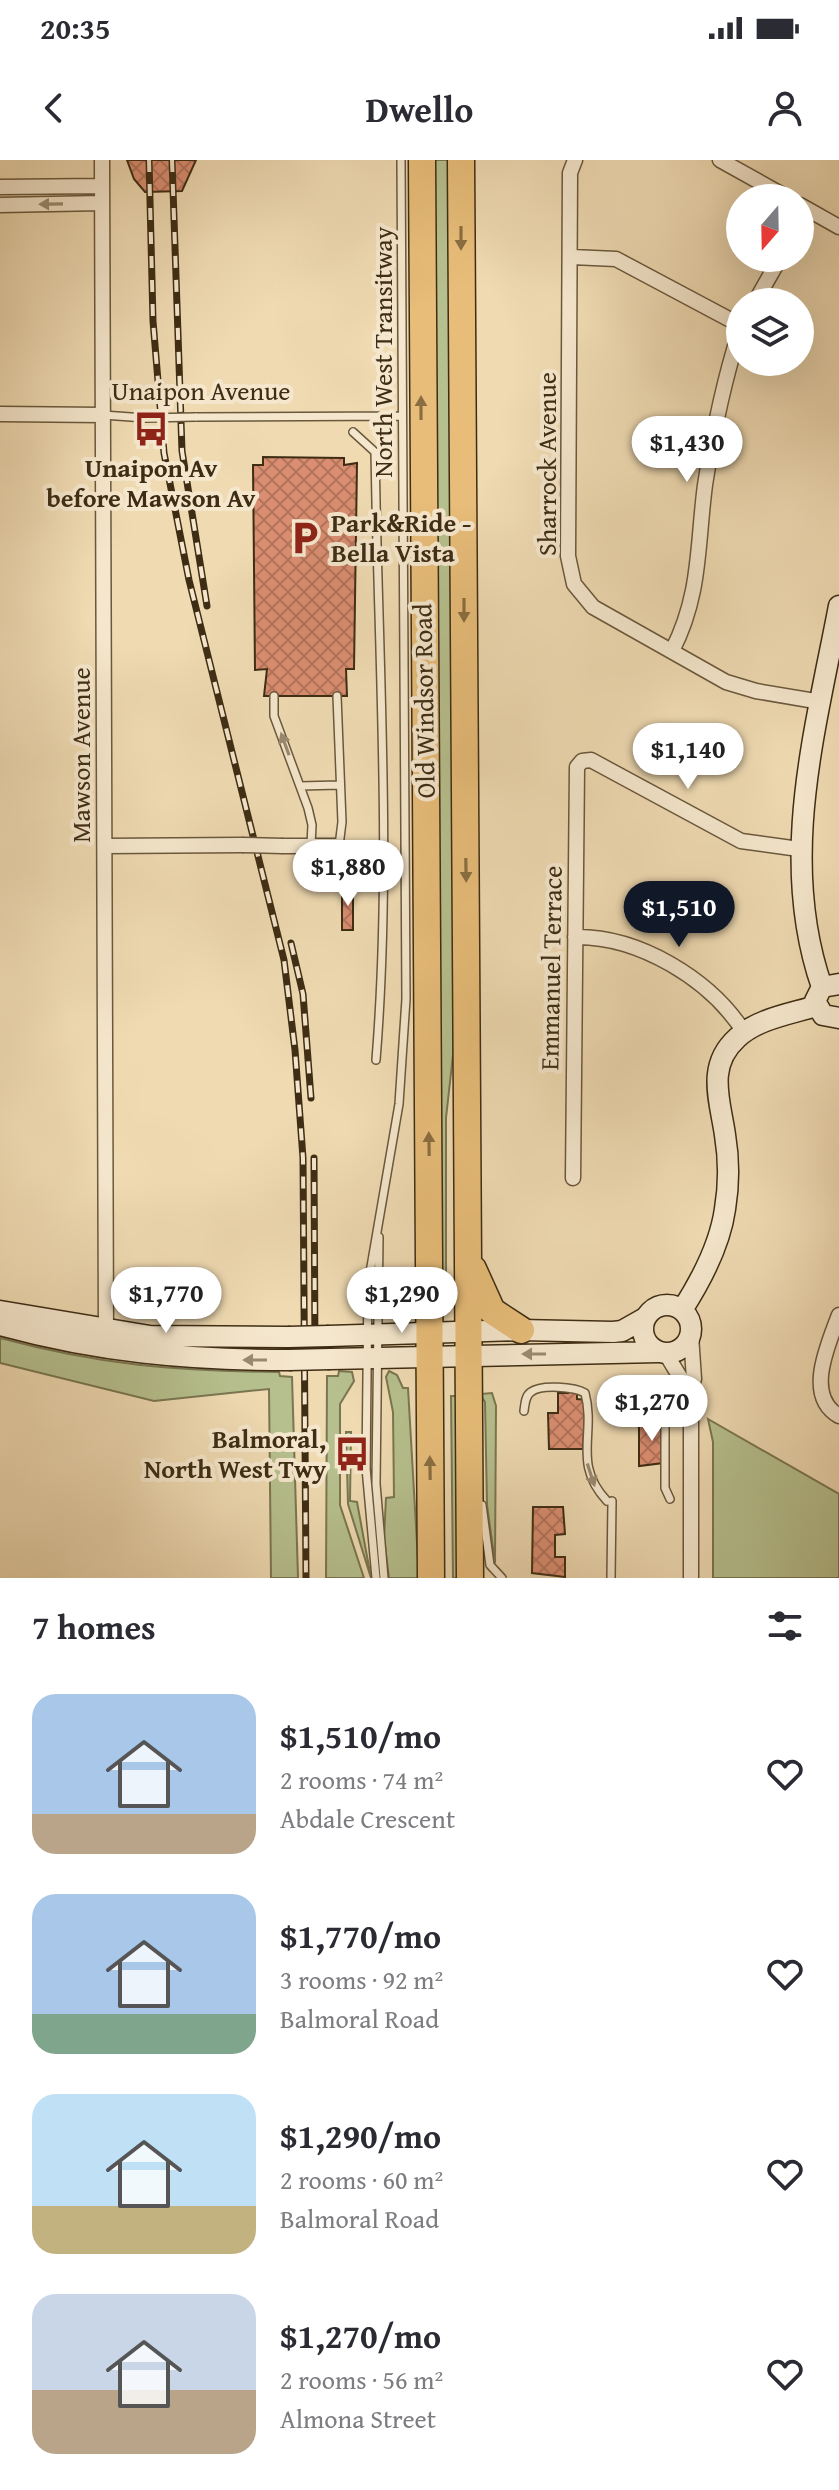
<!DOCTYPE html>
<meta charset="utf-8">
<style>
body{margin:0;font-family:"Gentium Book Plus",serif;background:#f7f7f7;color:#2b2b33;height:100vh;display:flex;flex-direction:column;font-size:30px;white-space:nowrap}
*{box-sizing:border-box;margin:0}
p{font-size:26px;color:#7c7c81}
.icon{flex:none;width:44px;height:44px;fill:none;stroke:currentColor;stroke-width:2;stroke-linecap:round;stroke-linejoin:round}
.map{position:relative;height:1418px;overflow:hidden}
.side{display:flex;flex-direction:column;background:#fff;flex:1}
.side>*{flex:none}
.needle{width:52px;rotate:200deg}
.buttons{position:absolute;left:726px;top:24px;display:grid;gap:16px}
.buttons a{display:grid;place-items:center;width:88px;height:88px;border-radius:50%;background:#fff;box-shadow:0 8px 32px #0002;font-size:40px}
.price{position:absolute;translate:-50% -68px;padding:0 18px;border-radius:28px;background:#fff;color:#222;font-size:26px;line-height:52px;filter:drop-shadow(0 2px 4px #0008)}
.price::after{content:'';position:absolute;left:50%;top:48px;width:24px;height:18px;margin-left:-12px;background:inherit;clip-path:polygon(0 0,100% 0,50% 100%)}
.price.on{background:#111827;color:#fff}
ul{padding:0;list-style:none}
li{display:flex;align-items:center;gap:24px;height:200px;padding:0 32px}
li span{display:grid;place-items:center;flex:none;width:224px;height:160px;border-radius:24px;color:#555}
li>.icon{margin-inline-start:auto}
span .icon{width:96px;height:96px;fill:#fffc;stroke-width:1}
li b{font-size:34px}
h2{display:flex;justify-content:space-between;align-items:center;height:96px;padding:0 32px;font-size:34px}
.status{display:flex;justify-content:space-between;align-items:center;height:56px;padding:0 40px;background:#fff;direction:ltr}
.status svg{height:22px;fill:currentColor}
header{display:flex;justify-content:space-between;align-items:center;height:104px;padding:0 32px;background:#fff;font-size:36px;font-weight:800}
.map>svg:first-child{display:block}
</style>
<div class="status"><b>20:35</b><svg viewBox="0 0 49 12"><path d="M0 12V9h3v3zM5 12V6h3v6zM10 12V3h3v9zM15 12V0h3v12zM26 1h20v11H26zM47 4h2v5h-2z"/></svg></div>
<header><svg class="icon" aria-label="back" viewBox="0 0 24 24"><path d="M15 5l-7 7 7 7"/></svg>Dwello<svg class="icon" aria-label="person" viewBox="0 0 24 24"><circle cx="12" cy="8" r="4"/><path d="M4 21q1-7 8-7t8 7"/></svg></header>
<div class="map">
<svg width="839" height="1418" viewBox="0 0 839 1418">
<defs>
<pattern id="building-cross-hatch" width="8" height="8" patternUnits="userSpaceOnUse" patternTransform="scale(2)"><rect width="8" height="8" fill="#db8e71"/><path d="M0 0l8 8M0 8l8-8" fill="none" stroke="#b3745c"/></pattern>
</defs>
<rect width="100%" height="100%" fill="#efdab2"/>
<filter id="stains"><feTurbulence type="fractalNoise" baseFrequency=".0025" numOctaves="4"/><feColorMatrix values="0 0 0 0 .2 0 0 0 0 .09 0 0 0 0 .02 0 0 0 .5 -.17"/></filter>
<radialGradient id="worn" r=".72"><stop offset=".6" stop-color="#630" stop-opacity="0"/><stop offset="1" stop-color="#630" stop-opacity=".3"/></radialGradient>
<!-- green -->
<path fill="#b6c08e" stroke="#7a7651" stroke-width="2" d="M432 0H453V895L446 958V1140L440 1132Z
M0 1178C100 1205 176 1211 279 1212L280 1216 292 1217 298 1418H271L269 1229 154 1241 0 1203Z
M339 1211 352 1212 354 1221 340 1244V1345L364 1418H326L327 1216H338Z
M389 1211 397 1215 403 1228H408L419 1418H389L384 1378 386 1338 394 1337 393 1252 386 1217Z
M492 1233 496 1246 495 1403 487 1345 485 1242 480 1234Z
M451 1236H460V1418H453Z
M708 1259 839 1334V1418H713V1282Z
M346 1272H351L350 1341 357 1342 371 1418 348 1344Z"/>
<!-- building -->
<path fill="url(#building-cross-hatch)" stroke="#3e2d14" stroke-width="2" d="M127 0H196L182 31 145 32 134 19Z
M263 297 344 298V305L357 303 354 509H346L347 536H264L267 509 255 510 253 305H263Z
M342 726H353V770H342Z
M568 1230 577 1233V1239L586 1240 583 1289H549L548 1253H558V1233H568Z
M666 1262 663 1303 639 1306V1263Z
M533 1347H563L565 1374 555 1375V1397H565V1417L532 1413Z"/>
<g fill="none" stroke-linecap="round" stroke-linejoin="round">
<!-- lane casing -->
<g stroke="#6a583c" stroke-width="10">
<path id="lane" d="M103 255 145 258
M195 257 402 256
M353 272 375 292 376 342C380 527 391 715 376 900
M274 536V556L308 648 312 665 311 685
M337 536 342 662 339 686
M300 626 339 625
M379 1077 376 1324 384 1418
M621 1249 629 1238H649L665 1252V1328L670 1339
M621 1249 631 1246 663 1248
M524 1251C525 1244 525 1236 531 1232 541 1224 575 1227 585 1233 596 1274 572 1304 607 1341
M482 1345 490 1405 502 1418
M376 1418 366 1308 368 1124 399 944 406 839 401 0
M611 1418 612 1341"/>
</g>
<!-- street casing -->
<g stroke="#6a583c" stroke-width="17">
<path id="street" d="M102 0 106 1177
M575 0 570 13 568 396 574 424 593 447 726 522 756 531 821 542
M720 0 788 38
M0 27 102 26
M0 45 102 43
M800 45 839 67
M572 97 616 99 740 165
M755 142 780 98
M0 254 103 255
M672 491C701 435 697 386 705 325 713 273 724 220 740 170
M105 686 242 685
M283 686H339
M575 777C639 776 710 819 744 872
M573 1018 577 607 582 601 591 600 741 681 799 689
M839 1155C828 1185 804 1236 839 1256
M691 1175 694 1219 691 1226V1418
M666 1194 683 1222 691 1226"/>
</g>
<!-- secondary casing -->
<g stroke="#3e2d14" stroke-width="23">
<path id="secondary" d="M839 824 822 827 815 841 823 855 839 858
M822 827C778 701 815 572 839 446
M643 1169a24 24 0 1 1 48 0a24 24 0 1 1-48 0Z
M682 1150C702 1119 720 1085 725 1049 729 1025 729 999 725 975 720 940 706 906 737 878 757 859 790 854 816 846
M0 1151 150 1176 288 1177
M0 1165C98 1192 187 1200 289 1200
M329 1176 521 1170 613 1172 622 1171 645 1158
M330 1199 658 1192"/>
</g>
<!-- highway casing -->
<g stroke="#3e2d14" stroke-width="29">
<path id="highway" d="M422 0 431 1418
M461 0 470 1418
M473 1109 492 1151 521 1170"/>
</g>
<!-- lane -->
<use href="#lane" stroke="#f5e7cd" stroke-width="7"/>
<!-- street -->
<use href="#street" stroke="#f5e7cd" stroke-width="14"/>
<!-- secondary -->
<use href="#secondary" stroke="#f5e7cd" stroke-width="20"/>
<!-- highway -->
<use href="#highway" stroke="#e8bd79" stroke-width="26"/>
<!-- rail casing -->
<g stroke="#3e2d14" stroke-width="7">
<path id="rail" d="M149 0 153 161 164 293 189 420 284 800 295 890 303 998 306 1418
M172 0 182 291 207 446
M291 783 303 834 311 938
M314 998 315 1194"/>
</g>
<!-- rail -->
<use href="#rail" stroke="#f5e7cd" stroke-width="4" stroke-dasharray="12" stroke-linecap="butt"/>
<!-- lane-bridge casing -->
<g stroke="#6a583c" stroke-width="10" stroke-linecap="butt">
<path id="lane-bridge" d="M145 258 195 257"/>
</g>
<!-- street-bridge casing -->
<g stroke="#6a583c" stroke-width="17" stroke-linecap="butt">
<path id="street-bridge" d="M242 685 283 686"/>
</g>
<!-- secondary-bridge casing -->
<g stroke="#3e2d14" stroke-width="23" stroke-linecap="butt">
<path id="secondary-bridge" d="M288 1177 329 1176
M289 1200 330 1199"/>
</g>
<!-- lane-bridge -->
<use href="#lane-bridge" stroke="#f5e7cd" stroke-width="7"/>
<!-- street-bridge -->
<use href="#street-bridge" stroke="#f5e7cd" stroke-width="14"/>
<!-- secondary-bridge -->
<use href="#secondary-bridge" stroke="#f5e7cd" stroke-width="20"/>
</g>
<!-- one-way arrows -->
<defs><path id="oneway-solid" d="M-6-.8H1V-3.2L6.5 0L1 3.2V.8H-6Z" transform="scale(2)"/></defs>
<g fill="#9a8a70">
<use href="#oneway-solid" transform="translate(51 44) rotate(179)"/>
<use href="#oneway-solid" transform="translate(285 584) rotate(-110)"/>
<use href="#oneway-solid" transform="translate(534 1194) rotate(180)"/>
<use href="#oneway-solid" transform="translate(255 1200) rotate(-180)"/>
<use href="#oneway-solid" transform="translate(591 1315) rotate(72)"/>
</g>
<g fill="#8a6e41">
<use href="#oneway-solid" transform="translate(461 78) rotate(90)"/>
<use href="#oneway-solid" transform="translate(421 248) rotate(-90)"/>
<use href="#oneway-solid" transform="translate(464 450) rotate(90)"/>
<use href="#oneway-solid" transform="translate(466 710) rotate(89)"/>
<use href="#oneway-solid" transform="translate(429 984) rotate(-91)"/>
<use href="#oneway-solid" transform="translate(430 1308) rotate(-91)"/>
</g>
<!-- icons -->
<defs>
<g id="bus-bare" transform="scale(2.76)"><path d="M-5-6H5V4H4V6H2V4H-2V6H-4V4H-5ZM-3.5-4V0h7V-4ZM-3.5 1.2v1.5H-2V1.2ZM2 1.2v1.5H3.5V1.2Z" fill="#8f2418" stroke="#f5e7cd" stroke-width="2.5" paint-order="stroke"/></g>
<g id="parking-bare" transform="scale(2.76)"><path d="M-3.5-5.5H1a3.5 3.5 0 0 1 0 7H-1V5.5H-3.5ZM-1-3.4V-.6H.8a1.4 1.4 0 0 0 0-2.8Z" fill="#8f2418" stroke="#f5e7cd" stroke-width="2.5" paint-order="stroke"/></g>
</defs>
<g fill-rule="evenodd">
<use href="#bus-bare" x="151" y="269"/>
<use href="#parking-bare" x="305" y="378"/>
<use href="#bus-bare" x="352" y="1294"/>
</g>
<g text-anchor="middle" stroke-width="8" stroke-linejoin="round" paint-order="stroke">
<!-- street labels -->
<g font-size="26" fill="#3e2d14" stroke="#f5e7cd">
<text transform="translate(383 192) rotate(-90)" y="9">North West Transitway</text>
<text x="201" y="240">Unaipon Avenue</text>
<text transform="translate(547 304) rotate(-90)" y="9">Sharrock Avenue</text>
<text transform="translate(424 541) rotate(-91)" y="9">Old Windsor Road</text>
<text transform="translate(81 595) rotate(-90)" y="9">Mawson Avenue</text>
<text transform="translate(551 808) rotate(-89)" y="9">Emmanuel Terrace</text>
</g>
<!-- poi labels -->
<g font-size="26" font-weight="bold" fill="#3e2d14" stroke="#f5e7cd">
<text x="151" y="317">Unaipon Av<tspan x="151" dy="30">before Mawson Av</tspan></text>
<text x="331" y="372" text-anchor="start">Park&amp;Ride -<tspan x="331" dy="30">Bella Vista</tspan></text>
<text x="326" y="1288" text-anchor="end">Balmoral,<tspan x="326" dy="30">North West Twy</tspan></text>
</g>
</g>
<rect width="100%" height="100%" filter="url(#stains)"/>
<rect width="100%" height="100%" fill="url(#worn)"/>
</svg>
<div class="buttons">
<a><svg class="needle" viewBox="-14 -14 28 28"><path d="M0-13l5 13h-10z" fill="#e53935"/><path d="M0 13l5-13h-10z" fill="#7c7c81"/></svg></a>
<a><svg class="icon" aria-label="layers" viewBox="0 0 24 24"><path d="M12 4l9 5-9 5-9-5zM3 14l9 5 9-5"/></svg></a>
</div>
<b class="price" style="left:687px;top:324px">$1,430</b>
<b class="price" style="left:688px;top:631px">$1,140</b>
<b class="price" style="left:348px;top:748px">$1,880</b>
<b class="price on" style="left:679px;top:789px">$1,510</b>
<b class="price" style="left:166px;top:1175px">$1,770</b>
<b class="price" style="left:402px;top:1175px">$1,290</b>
<b class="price" style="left:652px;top:1283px">$1,270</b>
</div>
<section class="side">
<h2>7 homes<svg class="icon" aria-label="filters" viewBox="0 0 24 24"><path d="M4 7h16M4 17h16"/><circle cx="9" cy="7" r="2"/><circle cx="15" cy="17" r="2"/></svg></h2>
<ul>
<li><span style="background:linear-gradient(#a9c7e8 75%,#b9a48a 0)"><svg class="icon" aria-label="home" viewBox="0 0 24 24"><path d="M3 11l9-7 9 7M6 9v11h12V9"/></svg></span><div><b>$1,510/mo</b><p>2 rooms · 74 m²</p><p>Abdale Crescent</p></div><svg class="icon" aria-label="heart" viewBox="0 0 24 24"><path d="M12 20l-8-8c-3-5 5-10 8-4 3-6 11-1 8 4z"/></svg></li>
<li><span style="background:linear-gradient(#a9c7e8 75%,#7fa58c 0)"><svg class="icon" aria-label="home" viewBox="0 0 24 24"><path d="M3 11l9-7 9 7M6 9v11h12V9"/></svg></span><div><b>$1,770/mo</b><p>3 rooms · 92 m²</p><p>Balmoral Road</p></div><svg class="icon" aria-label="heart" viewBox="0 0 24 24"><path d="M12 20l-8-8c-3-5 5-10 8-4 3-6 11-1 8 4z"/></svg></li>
<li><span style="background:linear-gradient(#bfe0f5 70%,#c2b280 0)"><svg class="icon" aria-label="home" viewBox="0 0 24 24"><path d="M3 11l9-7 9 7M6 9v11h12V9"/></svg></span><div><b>$1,290/mo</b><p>2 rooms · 60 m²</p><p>Balmoral Road</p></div><svg class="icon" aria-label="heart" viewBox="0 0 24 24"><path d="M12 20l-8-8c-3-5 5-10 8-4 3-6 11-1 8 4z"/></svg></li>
<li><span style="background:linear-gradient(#c9d6e8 60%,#b9a48a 0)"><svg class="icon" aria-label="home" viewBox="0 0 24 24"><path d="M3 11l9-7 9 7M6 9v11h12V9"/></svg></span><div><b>$1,270/mo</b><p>2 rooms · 56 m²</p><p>Almona Street</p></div><svg class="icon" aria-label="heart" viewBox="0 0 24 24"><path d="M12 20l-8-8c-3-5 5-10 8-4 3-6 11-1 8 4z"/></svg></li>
</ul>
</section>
